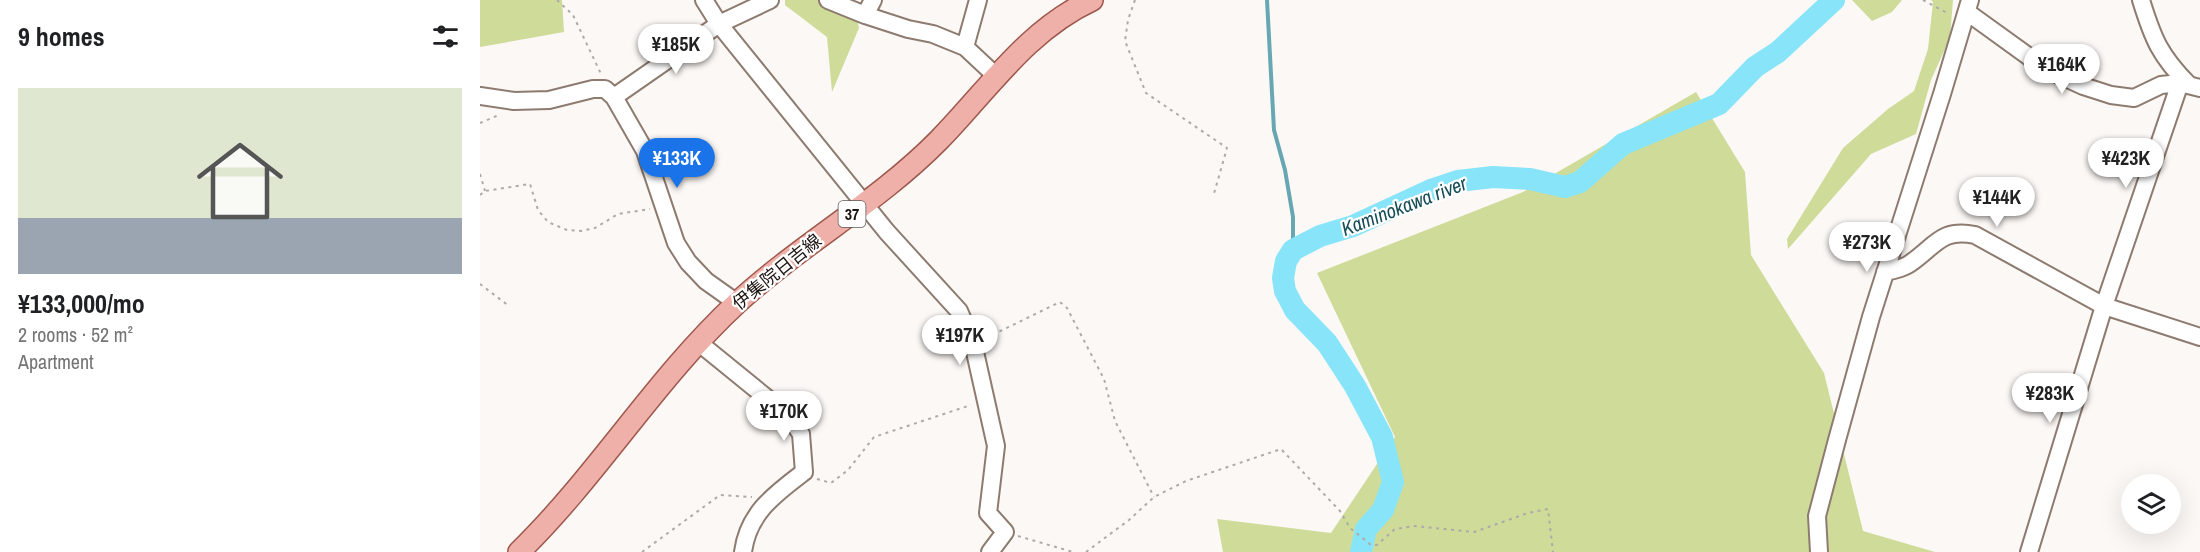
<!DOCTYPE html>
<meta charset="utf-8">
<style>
body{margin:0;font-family:"Archivo Narrow","Noto Sans JP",sans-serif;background:#f2f2f2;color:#202124;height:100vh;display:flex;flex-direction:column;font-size:22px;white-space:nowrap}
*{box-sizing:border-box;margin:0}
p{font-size:20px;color:#757577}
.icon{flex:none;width:33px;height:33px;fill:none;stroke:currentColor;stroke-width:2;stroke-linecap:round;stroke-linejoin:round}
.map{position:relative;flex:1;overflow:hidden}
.drawer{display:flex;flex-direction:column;background:#fff;width:480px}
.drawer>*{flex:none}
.tools{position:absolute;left:1641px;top:474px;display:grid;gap:12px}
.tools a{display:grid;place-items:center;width:60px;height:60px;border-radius:50%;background:#fff;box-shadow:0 6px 24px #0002;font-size:30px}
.price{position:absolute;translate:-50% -51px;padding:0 14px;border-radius:21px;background:#fff;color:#222;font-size:20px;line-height:39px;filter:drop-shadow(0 2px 3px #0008)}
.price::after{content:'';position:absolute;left:50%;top:36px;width:18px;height:14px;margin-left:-9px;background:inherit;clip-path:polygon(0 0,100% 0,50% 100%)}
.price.active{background:#1a73e8;color:#fff}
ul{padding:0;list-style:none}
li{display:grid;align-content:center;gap:12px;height:318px;padding:0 18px}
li+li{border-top:2px solid #e0e0e0}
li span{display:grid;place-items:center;height:186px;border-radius:0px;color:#555}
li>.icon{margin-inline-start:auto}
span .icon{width:108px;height:108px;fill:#fffc;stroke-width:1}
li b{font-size:26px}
h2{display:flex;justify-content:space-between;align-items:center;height:72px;padding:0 18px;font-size:26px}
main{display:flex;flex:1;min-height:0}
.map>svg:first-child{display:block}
</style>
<main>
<section class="drawer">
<h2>9 homes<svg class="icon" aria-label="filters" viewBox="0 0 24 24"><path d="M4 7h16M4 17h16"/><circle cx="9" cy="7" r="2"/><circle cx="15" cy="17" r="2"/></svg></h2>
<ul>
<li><span style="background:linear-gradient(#dfe7d0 70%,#9aa5b1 0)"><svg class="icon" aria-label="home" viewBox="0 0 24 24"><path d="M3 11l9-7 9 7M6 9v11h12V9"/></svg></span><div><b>¥133,000/mo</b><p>2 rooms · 52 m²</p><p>Apartment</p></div></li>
</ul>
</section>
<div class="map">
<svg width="1720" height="552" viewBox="0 0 1720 552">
<rect width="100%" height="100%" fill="#fcf8f5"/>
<!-- green -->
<path fill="#cfdb99" d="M0 0H82L84 32 0 47Z
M305 0H373L379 28 352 92 347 37 305 5Z
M1372 0H1422L1412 12 1392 21Z
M1451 0H1473L1470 38 1451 80 1436 134 1391 154 1308 249 1307 239 1363 148 1408 109 1434 91 1448 49 1453 2Z
M1216 92 1265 172 1271 255 1344 373 1383 531 1455 552H743L737 519 851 533 915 437 837 273 1043 192Z"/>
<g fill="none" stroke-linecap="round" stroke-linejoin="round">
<!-- stream -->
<path stroke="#67a6b3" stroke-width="4" d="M787 0 794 130 805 170 813 217V250"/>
<!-- river -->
<path stroke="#88e5f9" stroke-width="22" d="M881 552 886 529 903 510 913 482 902 437 875 386 847 343 815 310 805 291 803 278 806 261 813 250 840 236 873 226 951 190 978 181 1013 177 1050 179 1085 187 1100 182 1143 144 1239 104 1275 67 1298 52 1354 0"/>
<!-- minor casing -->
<g stroke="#8e7b70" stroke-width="20">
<path id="minor" d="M224 0 239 24 407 232 479 311 493 343 516 446 508 513 525 532 510 552
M348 0 385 15
M393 0 385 15 428 29 453 34 485 47 516 76
M1661 0C1673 39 1680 56 1709 85
M1487 12 1566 69 1603 86 1631 95 1654 98 1681 85 1700 83 1720 88
M485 47 498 0
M0 96 34 101 69 100 113 89H125L134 97 165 151 196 243 208 262 226 281 257 303
M134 97 239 24 290 0
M1405 272C1414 270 1425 268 1432 262 1456 245 1462 228 1495 235L1624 306 1720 337
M218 342 309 416 321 434 324 472C295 494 268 513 263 552
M1339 552 1337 516 1357 440 1391 317 1462 94 1490 0
M1549 552 1624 306 1700 83"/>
</g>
<!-- major casing -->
<g stroke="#9d584d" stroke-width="24">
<path id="major" d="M39 552C118 475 176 378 257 303 321 244 398 202 459 140 507 91 547 30 612 0"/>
</g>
<!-- path -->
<path stroke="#afaaa7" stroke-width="2" stroke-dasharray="3 4.5" stroke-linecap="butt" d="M77 0 93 15 121 74
M655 0 648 20 645 41 666 93 747 148 733 197
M1443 0 1469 14
M0 123 19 115
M0 174 5 191
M0 195 5 191 50 184 58 210 68 222 87 230 101 231 115 228 138 214 170 209
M0 284 29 306
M506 338 580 302 587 308 624 379 635 421 674 497
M337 479 351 483 368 470 394 437 491 405
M538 536 593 552
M162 552 240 495 272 497
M606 552 649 520 674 497 706 481 801 449 860 511 870 528 891 545H897L915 529 934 526 994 532 1048 513 1068 509 1073 552"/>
<!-- minor -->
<use href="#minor" stroke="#fff" stroke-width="16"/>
<!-- major -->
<use href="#major" stroke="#eeb0a8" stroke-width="21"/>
</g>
<g text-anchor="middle" stroke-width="4.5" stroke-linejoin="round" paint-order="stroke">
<!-- shield labels -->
<rect fill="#fff" stroke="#5f5a58" stroke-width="1.5" x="358.5" y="201" width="27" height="26" rx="4.5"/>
<g font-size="16" font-weight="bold" fill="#1b1410">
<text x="372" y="220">37</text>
</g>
<!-- street labels -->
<g font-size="18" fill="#1b1410" stroke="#fff">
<text transform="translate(297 272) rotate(-39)" y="6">伊集院日吉線</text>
</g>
<!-- water labels -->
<g font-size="20" font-style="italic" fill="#164d57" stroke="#fff">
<text transform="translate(924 206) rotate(-21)" y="7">Kaminokawa river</text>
</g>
</g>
</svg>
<div class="tools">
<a><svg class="icon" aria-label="layers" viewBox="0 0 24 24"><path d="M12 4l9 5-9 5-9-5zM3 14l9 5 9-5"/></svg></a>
</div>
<b class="price" style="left:196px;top:75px">¥185K</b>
<b class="price" style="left:1582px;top:95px">¥164K</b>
<b class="price active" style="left:197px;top:189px">¥133K</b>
<b class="price" style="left:1646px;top:189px">¥423K</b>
<b class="price" style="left:1517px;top:228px">¥144K</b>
<b class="price" style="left:1387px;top:273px">¥273K</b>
<b class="price" style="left:480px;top:366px">¥197K</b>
<b class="price" style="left:1570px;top:424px">¥283K</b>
<b class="price" style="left:304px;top:442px">¥170K</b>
</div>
</main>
